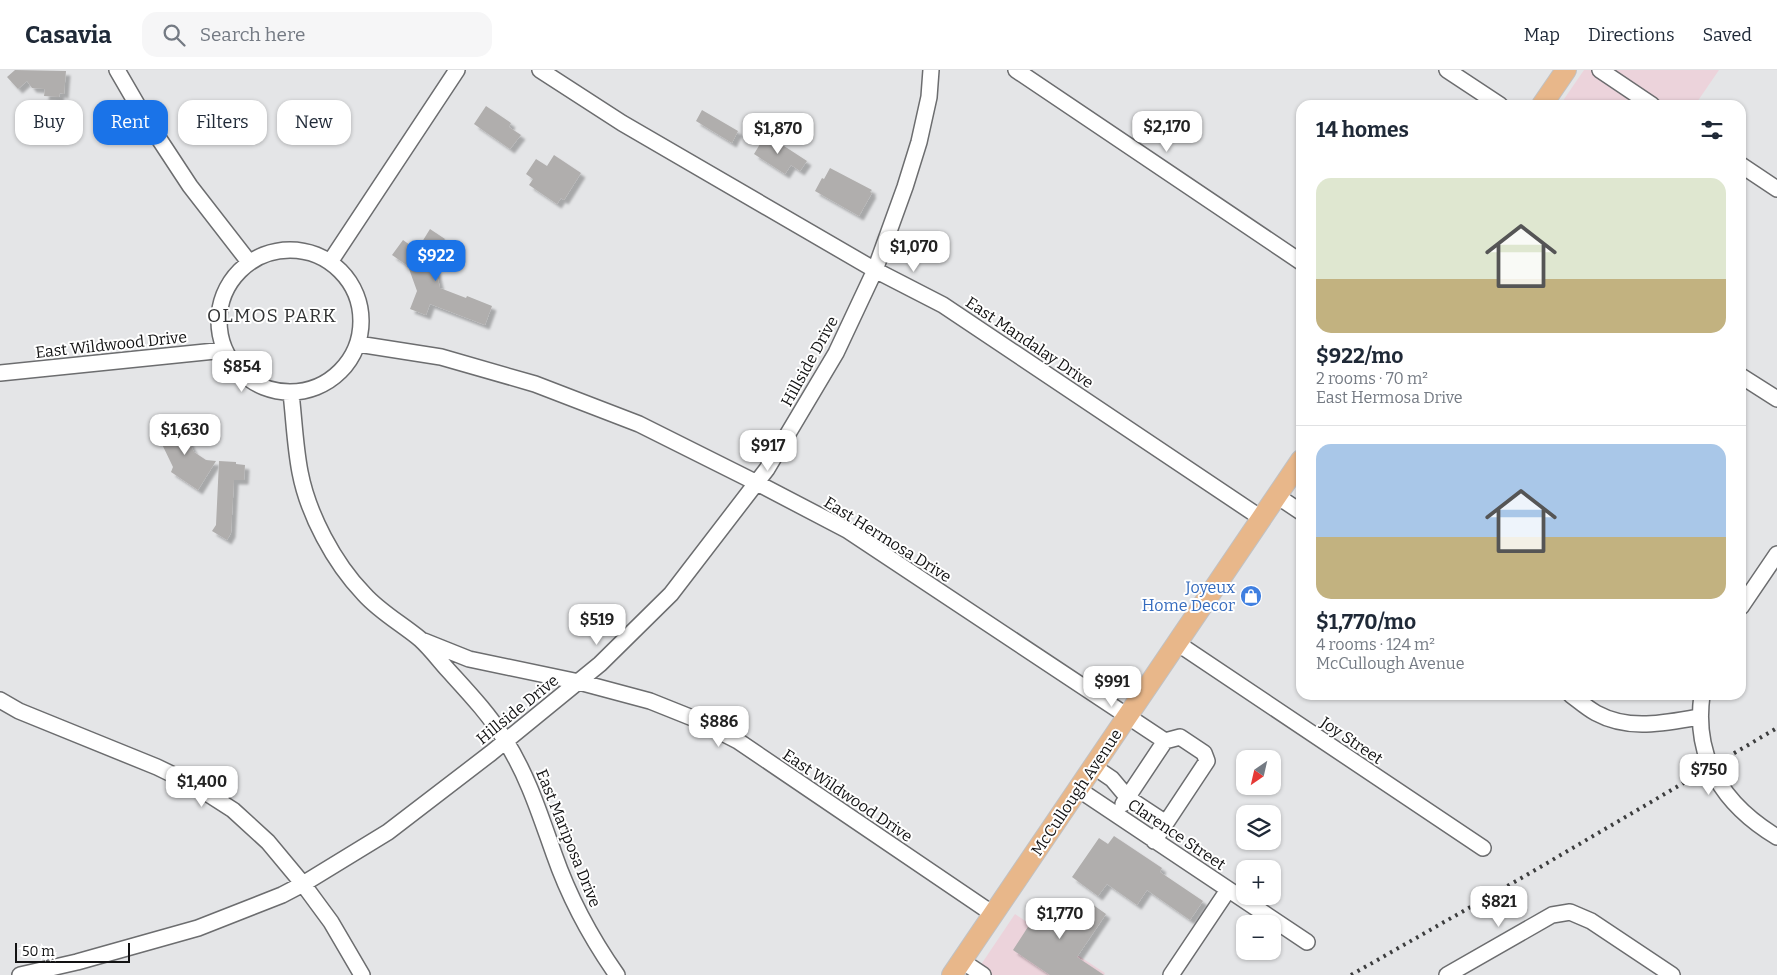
<!DOCTYPE html>
<meta charset="utf-8">
<style>
body{margin:0;font-family:Bitter,serif;background:#f6f6f7;color:#1f2937;height:100vh;display:flex;flex-direction:column;font-size:19px;white-space:nowrap}
*{box-sizing:border-box;margin:0}
p{font-size:16px;color:#747a83}
.icon{flex:none;width:28px;height:28px;fill:none;stroke:currentColor;stroke-width:2;stroke-linecap:round;stroke-linejoin:round}
.map{position:relative;flex:1;overflow:hidden}
.panel{position:absolute;left:1296px;top:30px;width:450px;height:600px;display:flex;flex-direction:column;background:#fff;border-radius:15px;box-shadow:0 1px 4px #0004}
.panel>*{flex:none}
.banner{position:absolute;left:15px;top:30px;width:475px;height:45px;display:flex;gap:10px}
.needle{width:32px;rotate:214deg}
.buttons{position:absolute;left:1236px;top:680px;display:grid;gap:10px}
.buttons a{display:grid;place-items:center;width:45px;height:45px;border-radius:10px;background:#fff;box-shadow:0 1px 4px #0004;font-size:25px}
.scale{position:absolute;left:15px;bottom:12px;width:115px;box-sizing:border-box;padding-left:5px;border:2px solid #121213;border-top:0;font-size:14px;line-height:18px;white-space:nowrap;color:#121213;-webkit-text-stroke:4px #fff;paint-order:stroke}
.price{position:absolute;translate:-50% -42px;padding:0 11px;border-radius:10px;background:#fff;color:#222;font-size:16px;line-height:32px;filter:drop-shadow(0 1px 2px #0008)}
.price::after{content:'';position:absolute;left:50%;top:30px;width:15px;height:11px;margin-left:-8px;background:inherit;clip-path:polygon(0 0,100% 0,50% 100%)}
.price.current{background:#1a73e8;color:#fff}
ul{padding:0;list-style:none}
li{display:grid;align-content:center;gap:10px;height:265px;padding:0 20px}
li+li{border-top:1px solid #e0e1e3}
li span{display:grid;place-items:center;height:155px;border-radius:15px;color:#555}
li>.icon{margin-inline-start:auto}
span .icon{width:90px;height:90px;fill:#fffc;stroke-width:1}
li b{font-size:21px}
h2{display:flex;justify-content:space-between;align-items:center;height:60px;padding:0 20px;font-size:21px}
.tag{padding:0 18px;border-radius:15px;background:#fff;box-shadow:0 1px 4px #0004;font-size:18px;line-height:45px}
.tag.current{background:#1a73e8;color:#fff}
header{display:flex;align-items:center;gap:30px;box-sizing:border-box;height:70px;padding:0 25px;background:#fff;border-bottom:1px solid #e0e1e3}
header strong{font-size:24px}
nav{display:flex;gap:28px;margin-inline-start:auto;font-size:18px}
.search{width:350px;height:45px;background:#f6f6f7;display:flex;align-items:center;gap:12px;box-sizing:border-box;padding:0 18px;border-radius:15px;color:#747a83;font-size:19px}
.map>svg:first-child{display:block}
</style>
<header>
<strong>Casavia</strong>
<div class="search"><svg class="icon" aria-label="search" viewBox="0 0 24 24"><circle cx="10" cy="10" r="6"/><path d="M15 15l6 6"/></svg>Search here</div>
<nav><a>Map</a><a>Directions</a><a>Saved</a></nav>
</header>
<div class="map">
<svg width="1777" height="905" viewBox="0 0 1777 905">
<defs>
<filter id="shadow"><feDropShadow dx="4.5" dy="4.5" stdDeviation="1" flood-color="#0004"/></filter>
</defs>
<rect width="100%" height="100%" fill="#e4e5e7"/>
<!-- commercial -->
<path fill="#ecd3db" d="M1584 0H1719L1695 35H1560Z
M1015 844 1105 903 1104 905H974Z"/>
<!-- building -->
<path fill="#b0aead" filter="url(#shadow)" d="M15 0 66 1 64 24 60 23 59 27 44 26 45 19 32 18 27 11 18 19 7 7Z
M486 36 511 53 509 57 521 65 510 79 474 54Z
M702 40 738 61 732 73 696 51Z
M764 63 807 91 800 101 791 95 785 104 754 84 760 74 758 73Z
M554 85 581 103 564 130 561 128 557 134 529 115 533 109 526 104 536 89 547 96Z
M830 98 872 120 870 122 872 123 859 146 815 121 822 108 824 109Z
M430 159 445 169 433 188 440 218 466 228 467 226 492 236 485 255 430 234 426 245 410 239 417 221 408 196 392 185 403 170 417 180Z
M175 349 179 358 182 357 194 382 206 390 216 391 198 420 171 402 173 397 159 368 167 364 163 355Z
M219 391 236 392V394L245 395 244 410H234L231 463 227 470 212 461 216 455Z
M1114 766 1162 798 1160 802 1203 831 1190 850 1147 820 1137 835 1107 814 1098 826 1072 807 1099 768 1108 774Z
M1046 829 1077 850 1089 832 1106 844 1077 887 1104 905H1050L1013 880Z"/>
<g fill="none" stroke-linecap="round" stroke-linejoin="round">
<!-- minor casing -->
<g stroke="#6c6d6f" stroke-width="18">
<path id="minor" d="M117 0 142 43 190 116 249 192
M540 0 622 53 875 200 943 235 1261 448
M1016 0 1301 192
M1447 0 1500 35
M1600 0 1652 35
M1741 95 1777 119
M219 251a71 71 0 1 1 142 0a71 71 0 1 1-142 0Z
M330 192 457 0
M358 274 441 287 535 314 639 354 757 413 847 460 1165 671 1180 667 1204 683 1207 691 1154 771
M0 303 225 280
M1741 306 1777 329
M291 323C294 349 295 376 300 402 308 444 334 493 364 524 380 542 402 554 420 569 430 578 439 590 448 600 468 622 489 644 505 670 528 706 540 745 554 784 569 827 591 868 617 905
M1277 426 1301 442
M1741 537 1777 484
M424 571 469 589 579 612 650 631 695 649 738 671 993 844
M1177 573 1483 778
M1571 625C1579 631 1587 638 1596 643 1629 661 1663 653 1699 647
M1702 625C1693 689 1724 735 1777 767
M0 630 19 641 157 697 194 715 233 740 268 772 303 814 331 852 362 905
M1093 696 1112 709 1128 728 1166 753
M1078 719 1307 872
M1123 734 1165 671
M962 891 983 905
M20 905 77 892 198 858 282 825 303 814 388 762 491 683 600 594 671 524 767 399 836 283 875 200 905 117 919 72 929 27 931 0
M1171 905 1228 820
M1447 905 1552 845 1570 842 1591 851 1672 905"/>
</g>
<!-- major casing -->
<g stroke="#c1c1c2" stroke-width="22">
<path id="major" d="M1542 35 1566 0
M952 905 1301 390"/>
</g>
<!-- minor -->
<use href="#minor" stroke="#fff" stroke-width="15"/>
<!-- major -->
<use href="#major" stroke="#e8b78a" stroke-width="20"/>
<!-- rail -->
<path stroke="#3c3d3e" stroke-width="4" stroke-dasharray="2.5 5" stroke-linecap="butt" d="M1351 905 1525 806 1777 658"/>
</g>
<!-- icons -->
<defs>
<g id="shop-disc" transform="scale(1.125)"><circle r="9.5" fill="#3f7fe0" stroke="#fff"/><path d="M-5-2.5h2.3a2.7 3.5 0 0 1 5.4 0H5L5.5 6h-11ZM-1.5-2.5h3a1.5 2.3 0 0 0-3 0Z" fill="#fff"/></g>
</defs>
<g fill-rule="evenodd">
<use href="#shop-disc" x="1251" y="526"/>
</g>
<g text-anchor="middle" stroke-width="4" stroke-linejoin="round" paint-order="stroke">
<!-- street labels -->
<g font-size="16" fill="#121213" stroke="#fff">
<text transform="translate(1030 272) rotate(34)" y="6">East Mandalay Drive</text>
<text transform="translate(111 274) rotate(-6)" y="6">East Wildwood Drive</text>
<text transform="translate(809 291) rotate(-61)" y="6">Hillside Drive</text>
<text transform="translate(888 469) rotate(32)" y="6">East Hermosa Drive</text>
<text transform="translate(517 639) rotate(-39)" y="6">Hillside Drive</text>
<text transform="translate(1352 670) rotate(34)" y="6">Joy Street</text>
<text transform="translate(1076 722) rotate(-56)" y="6">McCullough Avenue</text>
<text transform="translate(848 725) rotate(34)" y="6">East Wildwood Drive</text>
<text transform="translate(1177 764) rotate(34)" y="6">Clarence Street</text>
<text transform="translate(569 768) rotate(68)" y="6">East Mariposa Drive</text>
</g>
<!-- shop labels -->
<g font-size="16" fill="#366cbe" stroke="#fff" text-anchor="end">
<text x="1235" y="523">Joyeux<tspan x="1235" dy="18">Home Decor</tspan></text>
</g>
<!-- quarter labels -->
<g font-size="19" letter-spacing="1" fill="#323334" stroke="#fff">
<text x="272" y="252">OLMOS PARK</text>
</g>
</g>
</svg>
<div class="buttons">
<a><svg class="needle" viewBox="-14 -14 28 28"><path d="M0-13l5 13h-10z" fill="#e53935"/><path d="M0 13l5-13h-10z" fill="#747a83"/></svg></a>
<a><svg class="icon" aria-label="layers" viewBox="0 0 24 24"><path d="M12 4l9 5-9 5-9-5zM3 14l9 5 9-5"/></svg></a>
<a>+</a>
<a>−</a>
</div>
<div class="scale">50 m</div>
<b class="price" style="left:1167px;top:83px">$2,170</b>
<b class="price" style="left:778px;top:85px">$1,870</b>
<b class="price" style="left:914px;top:203px">$1,070</b>
<b class="price current" style="left:436px;top:212px">$922</b>
<b class="price" style="left:242px;top:323px">$854</b>
<b class="price" style="left:185px;top:386px">$1,630</b>
<b class="price" style="left:768px;top:402px">$917</b>
<b class="price" style="left:597px;top:576px">$519</b>
<b class="price" style="left:1112px;top:638px">$991</b>
<b class="price" style="left:719px;top:678px">$886</b>
<b class="price" style="left:1709px;top:726px">$750</b>
<b class="price" style="left:202px;top:738px">$1,400</b>
<b class="price" style="left:1499px;top:858px">$821</b>
<b class="price" style="left:1060px;top:870px">$1,770</b>
<div class="banner">
<a class="tag">Buy</a>
<a class="tag current">Rent</a>
<a class="tag">Filters</a>
<a class="tag">New</a>
</div>
<section class="panel">
<h2>14 homes<svg class="icon" aria-label="filters" viewBox="0 0 24 24"><path d="M4 7h16M4 17h16"/><circle cx="9" cy="7" r="2"/><circle cx="15" cy="17" r="2"/></svg></h2>
<ul>
<li><span style="background:linear-gradient(#dfe7d0 65%,#c2b280 0)"><svg class="icon" aria-label="home" viewBox="0 0 24 24"><path d="M3 11l9-7 9 7M6 9v11h12V9"/></svg></span><div><b>$922/mo</b><p>2 rooms · 70 m²</p><p>East Hermosa Drive</p></div></li>
<li><span style="background:linear-gradient(#a9c7e8 60%,#c2b280 0)"><svg class="icon" aria-label="home" viewBox="0 0 24 24"><path d="M3 11l9-7 9 7M6 9v11h12V9"/></svg></span><div><b>$1,770/mo</b><p>4 rooms · 124 m²</p><p>McCullough Avenue</p></div></li>
</ul>
</section>
</div>
